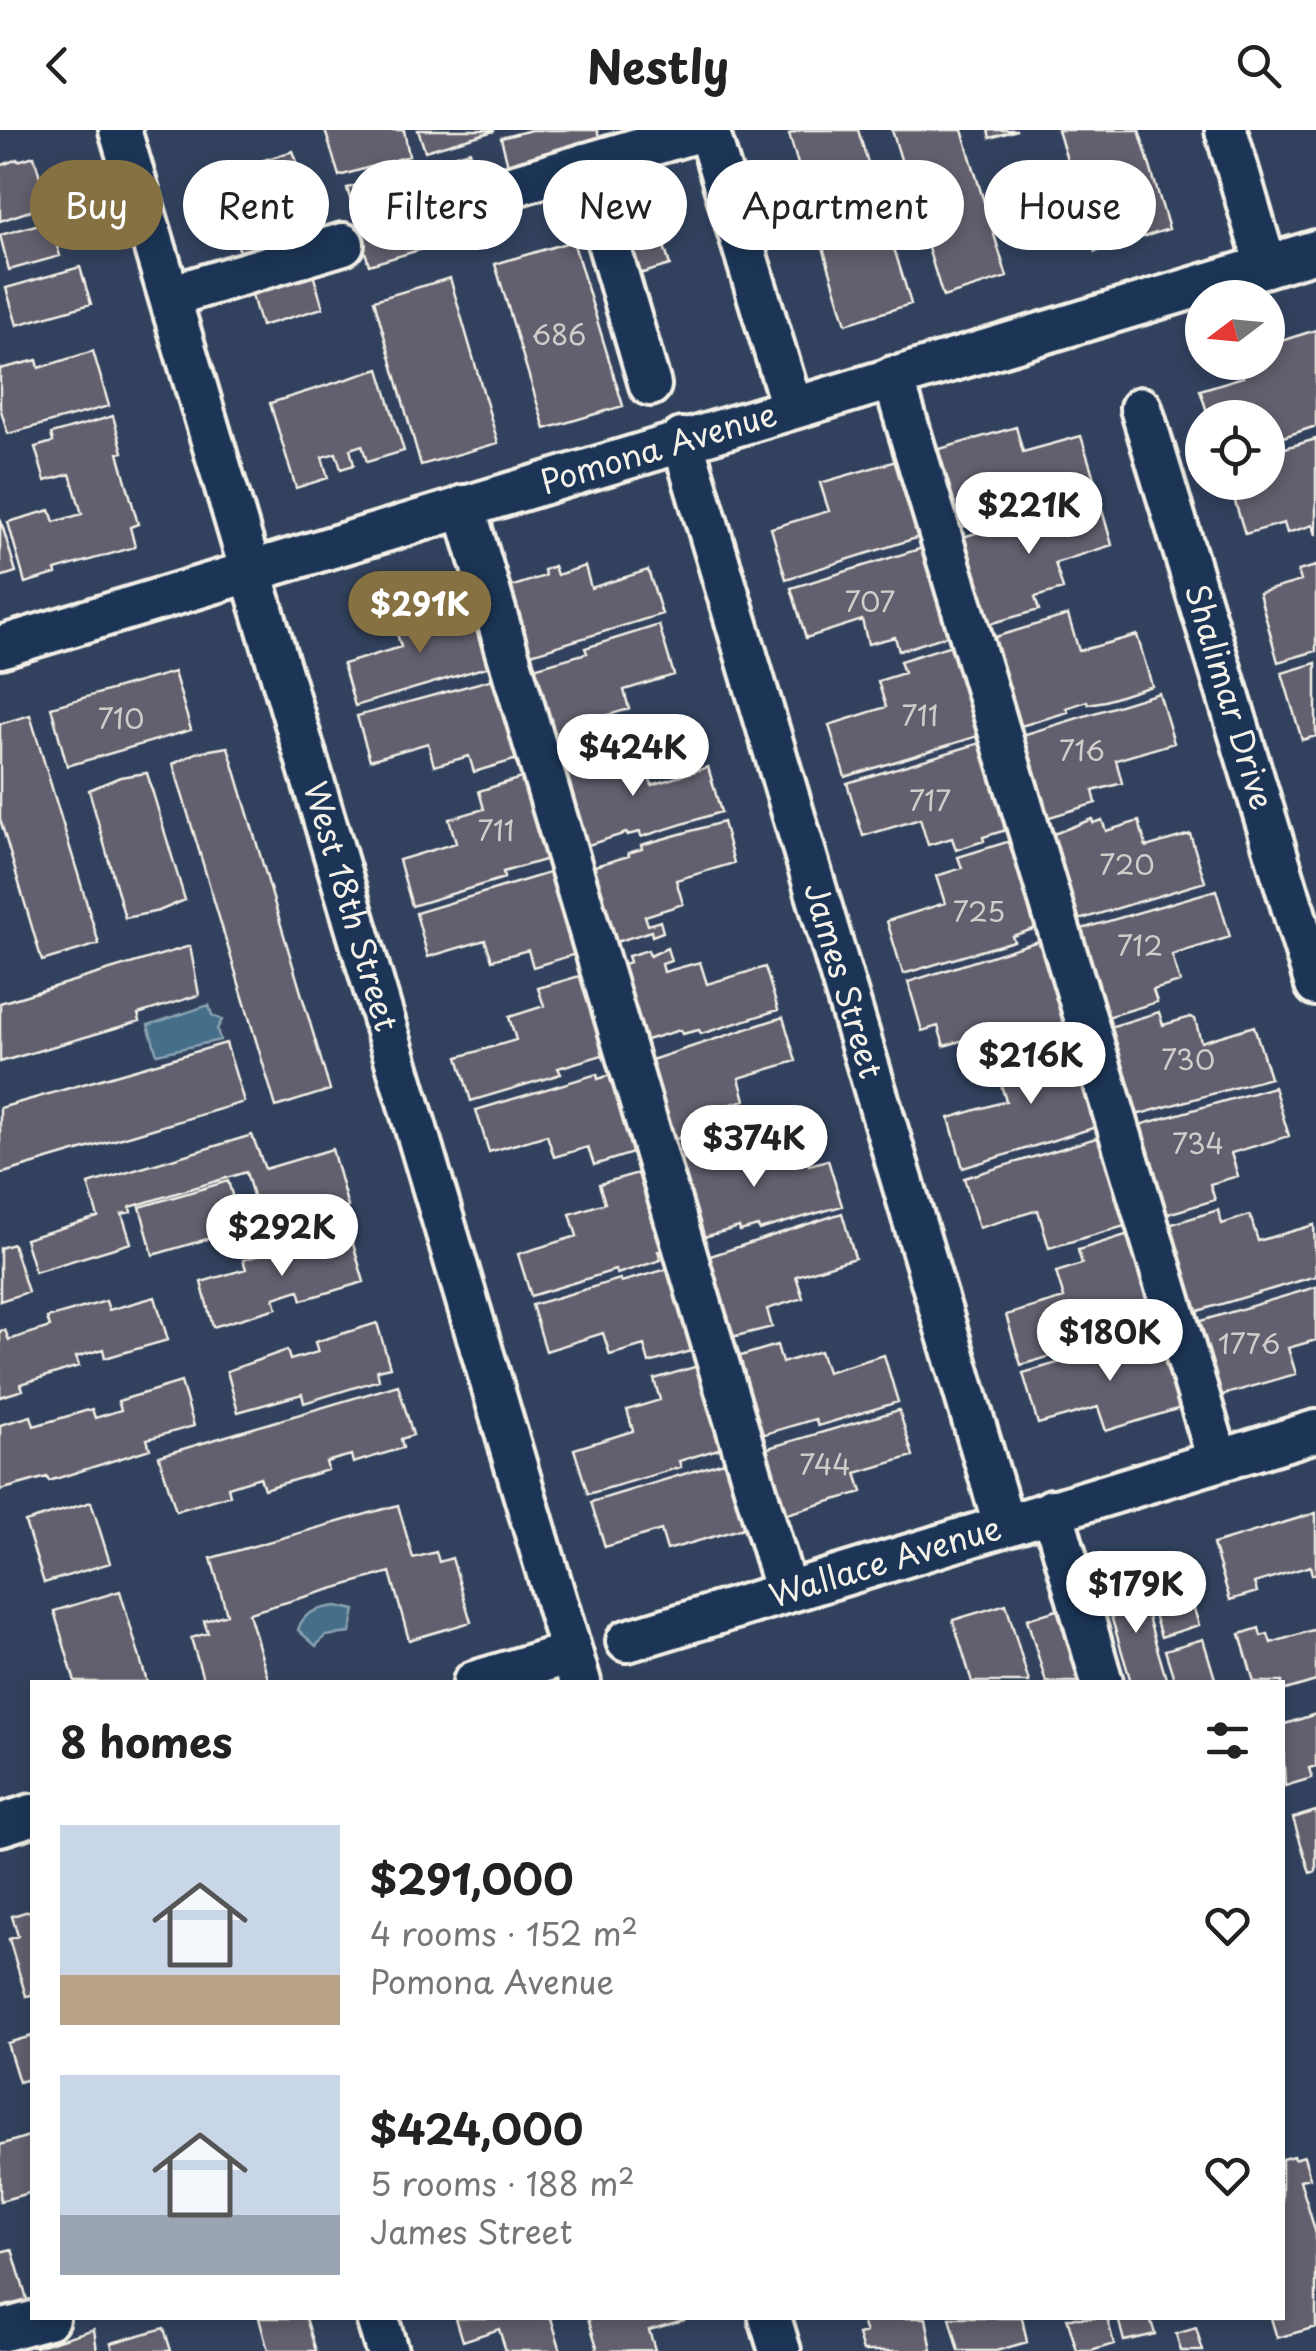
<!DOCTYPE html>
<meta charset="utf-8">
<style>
body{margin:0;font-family:"Playpen Sans",sans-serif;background:#f6f6f6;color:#222;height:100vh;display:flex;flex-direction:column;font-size:38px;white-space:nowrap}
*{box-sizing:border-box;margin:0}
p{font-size:32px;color:#767676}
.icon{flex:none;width:55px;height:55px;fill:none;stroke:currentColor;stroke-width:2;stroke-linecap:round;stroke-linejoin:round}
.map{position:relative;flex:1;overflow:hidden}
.sheet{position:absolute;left:30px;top:1550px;width:1255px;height:640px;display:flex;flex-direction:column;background:#fff;border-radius:0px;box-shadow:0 5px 15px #0003}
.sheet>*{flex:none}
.top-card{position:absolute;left:30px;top:30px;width:1258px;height:90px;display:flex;gap:20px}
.needle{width:65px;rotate:254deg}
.fabs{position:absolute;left:1185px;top:150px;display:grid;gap:20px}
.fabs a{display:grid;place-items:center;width:100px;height:100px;border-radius:50%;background:#fff;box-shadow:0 5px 15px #0003;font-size:50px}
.price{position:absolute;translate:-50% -85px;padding:0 22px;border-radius:35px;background:#fff;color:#222;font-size:32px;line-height:65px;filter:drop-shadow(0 2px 5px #0008)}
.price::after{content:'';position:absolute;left:50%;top:60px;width:30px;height:22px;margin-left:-15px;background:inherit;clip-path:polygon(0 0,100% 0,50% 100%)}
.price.selected{background:#857141;color:#fff}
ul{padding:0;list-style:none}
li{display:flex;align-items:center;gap:30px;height:250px;padding:0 30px}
li span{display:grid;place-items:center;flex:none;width:280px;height:200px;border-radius:0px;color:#555}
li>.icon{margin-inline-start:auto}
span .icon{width:120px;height:120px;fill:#fffc;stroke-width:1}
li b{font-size:42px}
h2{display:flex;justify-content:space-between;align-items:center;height:120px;padding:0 30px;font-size:42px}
.tag{padding:0 35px;border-radius:45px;background:#fff;box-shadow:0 5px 15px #0003;font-size:35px;line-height:90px}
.tag.selected{background:#857141;color:#fff}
header{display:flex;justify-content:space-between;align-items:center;height:130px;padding:0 30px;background:#fff;font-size:45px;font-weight:700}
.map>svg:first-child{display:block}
</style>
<header><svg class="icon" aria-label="back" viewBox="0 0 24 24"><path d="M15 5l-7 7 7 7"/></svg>Nestly<svg class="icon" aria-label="search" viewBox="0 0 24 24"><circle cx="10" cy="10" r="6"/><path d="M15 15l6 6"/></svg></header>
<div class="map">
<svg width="1316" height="2221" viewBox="0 0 1316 2221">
<rect width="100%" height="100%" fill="#32425e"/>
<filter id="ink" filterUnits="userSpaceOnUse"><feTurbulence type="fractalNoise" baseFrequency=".01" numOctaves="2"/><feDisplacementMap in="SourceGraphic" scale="20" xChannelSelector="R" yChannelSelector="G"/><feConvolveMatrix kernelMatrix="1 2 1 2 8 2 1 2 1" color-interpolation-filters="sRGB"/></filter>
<g filter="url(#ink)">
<!-- water -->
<path fill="#446e8b" stroke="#8aa2b0" stroke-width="2.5" d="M209 875 212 885 222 890 217 899 220 910 157 924 148 895Z
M337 1476 355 1480 350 1503 325 1506 316 1516 298 1500C303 1481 320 1478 337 1476Z"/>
<!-- building -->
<path fill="#625f6e" stroke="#f4f1e8" stroke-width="2.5" d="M325 0H404L409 26 339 46Z
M418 0H494V1L425 21Z
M531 0H597L601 14 509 39 501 8Z
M801 0H858L911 174 846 194 789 4Z
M892 0H962L1007 147 943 167Z
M988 0H1017L990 8Z
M1058 0H1139L1169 99 1095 122Z
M293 21 307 59 239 80 229 49 218 53 216 45Z
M470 21 493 98 369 135 347 58Z
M34 26 48 75 0 91V36L17 29 18 31Z
M306 65 316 98 240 122 229 89Z
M652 78 670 135 633 146 616 89Z
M50 91 60 126 9 140 0 105Z
M573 111 623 276 545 299 495 134Z
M80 137 91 174 17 195 6 158Z
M313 144 323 178 261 196 251 162Z
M450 148 498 313 421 335 374 170Z
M1316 200V296L1268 312V288H1209L1200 260 1243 247 1239 236 1268 232V215Z
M93 221 109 276 8 304 0 277V239L37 230 39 238Z
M379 239 404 321 367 332 362 315 350 319 354 335 341 339 336 323 322 327 328 348 296 358 270 273Z
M113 286 123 322 118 323 138 394 130 397 135 417 55 440 56 444 25 453 8 392 50 380 54 392 82 384 70 344 45 351 35 317 53 312 51 304Z
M1016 297 1023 322 1081 306 1097 358 952 400 929 322Z
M1316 309V405L1313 395 1287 403 1284 393 1245 404 1229 352H1268V323Z
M903 329 926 405 786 449 771 398 829 381 820 353Z
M1098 366 1112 415 1055 433 1063 459 1035 467 1039 480 982 496 956 409Z
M0 388 16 442 0 447Z
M929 416 956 503 899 521 895 507 868 514 862 490 806 508 791 458Z
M554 436 557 445 585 436 591 458 648 440 662 484 528 525 507 458 545 446 544 440Z
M1316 436V521L1278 532 1259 463 1301 451 1298 441Z
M468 472 487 537 355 576 343 534 401 517 394 494Z
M1068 485 1079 521 1137 505 1152 556 1105 571 1088 574 1087 571 1066 578 1068 582 1011 599 985 510Z
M659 495 674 545 624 560 629 579 591 590 594 599 602 597 603 603 554 618 530 539 587 523 585 518Z
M961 512 988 603 845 647 829 595 886 577 878 551 904 543 900 531Z
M1316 533V606L1302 610 1282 543Z
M174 542 191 600 67 636 51 577Z
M497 548 521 628 474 642 469 626 434 636 428 613 370 630 357 586Z
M1159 563 1174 613 1116 630 1122 653 1093 661 1096 673 1040 690 1016 607Z
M30 585 99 814 42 831 0 689V594Z
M990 610 1016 697 983 707 984 711 956 720 952 708 928 715 920 689 863 706 847 653Z
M228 617 330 960 276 977 173 634 198 622Z
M611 622 617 640 644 631 652 655 708 637 721 682 641 707 640 702 627 705 626 703 582 717 558 638Z
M147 643 185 770 159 781 125 788 89 660 120 647Z
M524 647 548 729 503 742 504 748 412 776 399 730 456 713 449 689 484 679 479 661Z
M1092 689 1093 693 1102 690 1106 701 1139 691 1146 717 1190 704 1205 752 1072 792 1046 707Z
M723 692 734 733 676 750 683 774 645 786 648 795 660 791 663 802 652 806 651 801 613 813 591 737 629 726 628 723 642 719 641 715Z
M1020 708 1046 795 1012 806 1014 811 903 844 887 791 945 773 936 746 962 738 958 727Z
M552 742 576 824 533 837 528 820 492 830 485 810 428 827 416 783Z
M1216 760 1230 807 1172 825 1180 852 1153 860 1157 872 1101 889 1074 801Z
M1048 808 1074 896 989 922 984 904 944 916 938 896 922 901 908 852Z
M190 816 199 865 138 884 140 891 0 932V873Z
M667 818 671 831 662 834 664 842 700 832 707 854 765 837 778 880 701 904 699 900 682 904 680 900 643 911 620 835 630 832 628 826 648 820 650 826Z
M583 845 606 924 558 938 561 944 471 971 458 927 516 910 509 887 544 876 538 858Z
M1159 882 1163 895 1191 887 1195 889 1201 912 1254 896 1270 948 1129 987 1103 899Z
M783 887 796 931 739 948 745 970 708 981 711 988 718 986 722 999 711 1002 710 999 669 1011 645 932Z
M1076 907 1103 995 963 1038 949 988 1006 971 998 945 1025 938 1020 924Z
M226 913 244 972 0 1044V978Z
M597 944 598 949 610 945 633 1023 594 1035 588 1017 554 1027 547 1005 489 1022 476 980Z
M1274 957 1289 1006 1231 1023 1238 1046 1210 1054 1215 1070 1158 1087 1132 997Z
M252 1005 265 1039 332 1019 348 1077 298 1092 290 1066 256 1076 246 1042 130 1077 131 1082 122 1084 131 1113 35 1142 25 1109 98 1087 88 1054Z
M1106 1005 1132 1094 1049 1118 1038 1080 979 1098 964 1048Z
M803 1013 809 1035 828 1030 842 1076 759 1100 758 1096 740 1101 739 1097 697 1109 674 1031 721 1017 726 1035Z
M638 1043 662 1120 658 1121 661 1130 617 1144 615 1140 531 1166 518 1124 577 1106 570 1084 605 1073 599 1054Z
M228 1051 242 1099 153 1125 140 1077Z
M1218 1080 1222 1094 1250 1085 1258 1111 1314 1095 1316 1146 1188 1184 1162 1097Z
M842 1083 855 1128 796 1146 803 1168 767 1179 772 1197 728 1208 704 1128Z
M1135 1102 1162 1193 1021 1235 1006 1185 1064 1168 1056 1142 1082 1134 1078 1120Z
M351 1107 364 1152 302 1170 299 1160 274 1168 277 1178 213 1197 201 1152 246 1139 243 1130 274 1121 273 1117 287 1113 288 1117 303 1109 306 1121Z
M13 1114 28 1162 0 1171V1118Z
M671 1138 695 1220 649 1233 644 1215 610 1225 603 1203 546 1221 532 1175 620 1149 621 1152Z
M1316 1157V1210L1288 1218 1296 1244 1212 1268 1190 1194Z
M155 1167 168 1210 105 1228 103 1219 76 1227 79 1236 21 1254 23 1260 0 1267V1201L5 1200 9 1210 50 1197 47 1188 106 1171 109 1180Z
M377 1193 390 1237 377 1240 379 1250 304 1273 302 1264 238 1282 227 1241 287 1220 290 1230 318 1222 315 1212Z
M1165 1201 1187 1276 1106 1301 1098 1277 1038 1294 1023 1243Z
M777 1215 782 1233 820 1221 827 1242 884 1225 898 1272 818 1296 815 1289 758 1306 734 1228Z
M701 1235 725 1317 679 1331 681 1337 588 1364 574 1319 633 1301 627 1280 660 1270 654 1249Z
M181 1252 194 1296 147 1309 150 1319 49 1351 47 1347 0 1360V1295L31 1286 34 1296 92 1279 95 1288 121 1280 118 1271Z
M398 1255 413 1305 401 1309 403 1318 353 1333 351 1325 326 1332 328 1340 264 1359 260 1347 228 1357 230 1365 176 1381 159 1326Z
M899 1280 913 1326 856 1343 862 1362 780 1386 761 1320Z
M727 1331 747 1397 667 1420 661 1400 605 1417 591 1372Z
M91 1372 110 1433 44 1453 25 1392Z
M398 1375 413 1428 436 1422 439 1432 452 1428 471 1492 409 1510 390 1442 249 1483 269 1552H204L191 1508 208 1503 204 1491 227 1484 211 1428Z
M1316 1383V1443L1312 1445 1310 1436 1254 1453 1257 1462 1230 1470 1213 1414Z
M1177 1424 1199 1495 1161 1507 1139 1436Z
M1139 1456 1167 1552H1131L1105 1466Z
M120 1461 147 1552H75L54 1481Z
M1006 1474 1029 1552H972L953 1490Z
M1060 1479 1082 1552H1046L1027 1489Z
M1259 1498 1261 1506 1268 1504 1271 1513 1316 1499V1551L1282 1561V1552H1254L1240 1504Z
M1203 1509 1216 1552H1175L1165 1520Z
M1316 1584V1636L1309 1638 1312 1648 1285 1656 1282 1595Z
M1316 1681V1741L1310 1743 1293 1688Z
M32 1780V1865L26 1866 9 1809 18 1806 12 1786Z
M32 1906V1948L19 1952 7 1913Z
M32 2005V2062L0 2071V2015Z
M1293 2026 1294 2029 1304 2026 1310 2048 1300 2050 1316 2104V2197L1277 2208 1271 2188H1282V2029Z
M12 2119 28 2173 0 2181V2122Z
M259 2188H306L316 2221H268Z
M456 2188H551L561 2221H506L499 2199 463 2211Z
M588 2188H683L684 2190 649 2200 655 2220 595 2221 597 2217Z
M861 2188H926L932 2221H863L858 2205 866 2203Z
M950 2188H1022L1027 2212 996 2221H959Z
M1067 2188H1107L1114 2214 1091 2221H1077Z
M1118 2188H1150L1155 2204 1124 2211Z
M164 2198 171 2221H113L111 2213Z
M1196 2198 1203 2221H1181L1176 2204Z
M94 2199 97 2221H36L35 2217Z"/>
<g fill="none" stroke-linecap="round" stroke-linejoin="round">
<!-- minor casing -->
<g stroke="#f4f1e8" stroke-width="48">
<g id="minor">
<path id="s1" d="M120 0 580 1552"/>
<path d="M708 0 792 277"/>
<path d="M1226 0 1266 136"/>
<path d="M585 34 650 255"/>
<path d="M505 58 702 0"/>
<path d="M170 166 343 114"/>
<path d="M893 247 1218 1330"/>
<path id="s2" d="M1141 278 1316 855"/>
<path id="s3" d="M682 309 1004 1394"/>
<path d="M464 376 786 1462"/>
<path id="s4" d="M0 517 1316 121"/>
<path d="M1052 1380 1102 1552"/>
<path id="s5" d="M627 1511 1316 1301"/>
<path d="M474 1552 571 1523"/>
<path d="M0 1695 32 1685"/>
<path d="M377 2188 387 2221"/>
<path d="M770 2188 780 2221"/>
<path d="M0 2201 48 2188"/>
</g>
</g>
<!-- minor -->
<use href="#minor" stroke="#1d3557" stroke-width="40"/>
</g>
</g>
<g text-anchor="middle" stroke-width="9" stroke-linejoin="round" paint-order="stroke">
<!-- number labels -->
<g font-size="28" fill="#d0ccca">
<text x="559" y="215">686</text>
<text x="870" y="482">707</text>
<text x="920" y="596">711</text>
<text x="121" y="599">710</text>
<text x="1082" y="631">716</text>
<text x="930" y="681">717</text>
<text x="496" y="711">711</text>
<text x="1127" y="745">720</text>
<text x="979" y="792">725</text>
<text x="1140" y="826">712</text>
<text x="1188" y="940">730</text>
<text x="1198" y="1024">734</text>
<text x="1249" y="1224">1776</text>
<text x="825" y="1345">744</text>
</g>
<!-- street labels -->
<g font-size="32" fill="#f4f1e8" stroke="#1d3557">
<text dy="11" stroke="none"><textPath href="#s4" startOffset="688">Pomona Avenue</textPath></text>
<text dy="11" stroke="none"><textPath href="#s2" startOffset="302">Shalimar Drive</textPath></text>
<text dy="11" stroke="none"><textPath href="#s1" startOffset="810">West 18th Street</textPath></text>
<text dy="11" stroke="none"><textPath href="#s3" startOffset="565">James Street</textPath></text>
<text dy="11" stroke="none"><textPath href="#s5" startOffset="270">Wallace Avenue</textPath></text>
</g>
</g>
</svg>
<div class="fabs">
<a><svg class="needle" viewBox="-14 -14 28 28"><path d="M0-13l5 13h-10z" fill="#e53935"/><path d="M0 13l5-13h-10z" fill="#767676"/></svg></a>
<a><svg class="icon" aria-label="locate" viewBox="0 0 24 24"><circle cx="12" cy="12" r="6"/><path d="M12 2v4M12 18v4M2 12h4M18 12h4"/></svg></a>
</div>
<b class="price" style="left:1029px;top:427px">$221K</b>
<b class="price selected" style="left:420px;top:526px">$291K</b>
<b class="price" style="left:633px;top:669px">$424K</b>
<b class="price" style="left:1031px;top:977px">$216K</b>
<b class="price" style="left:754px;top:1060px">$374K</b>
<b class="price" style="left:282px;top:1149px">$292K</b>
<b class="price" style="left:1110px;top:1254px">$180K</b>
<b class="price" style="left:1136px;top:1506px">$179K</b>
<div class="top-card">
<a class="tag selected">Buy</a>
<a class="tag">Rent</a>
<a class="tag">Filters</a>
<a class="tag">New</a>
<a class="tag">Apartment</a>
<a class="tag">House</a>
</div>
<section class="sheet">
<h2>8 homes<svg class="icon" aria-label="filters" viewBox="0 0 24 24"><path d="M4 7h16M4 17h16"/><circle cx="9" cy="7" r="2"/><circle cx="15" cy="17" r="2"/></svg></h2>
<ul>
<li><span style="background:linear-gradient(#c9d6e8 75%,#b9a48a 0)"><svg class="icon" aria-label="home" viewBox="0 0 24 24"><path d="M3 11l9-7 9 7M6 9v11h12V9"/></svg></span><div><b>$291,000</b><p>4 rooms · 152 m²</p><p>Pomona Avenue</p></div><svg class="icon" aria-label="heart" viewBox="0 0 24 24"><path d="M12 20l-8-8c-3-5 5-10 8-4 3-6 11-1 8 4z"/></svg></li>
<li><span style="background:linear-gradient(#c9d6e8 70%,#9aa5b1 0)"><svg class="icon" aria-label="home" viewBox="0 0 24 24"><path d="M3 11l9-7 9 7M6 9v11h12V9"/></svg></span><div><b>$424,000</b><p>5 rooms · 188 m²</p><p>James Street</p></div><svg class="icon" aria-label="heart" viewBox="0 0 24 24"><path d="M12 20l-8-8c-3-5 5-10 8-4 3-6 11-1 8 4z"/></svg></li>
</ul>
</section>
</div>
